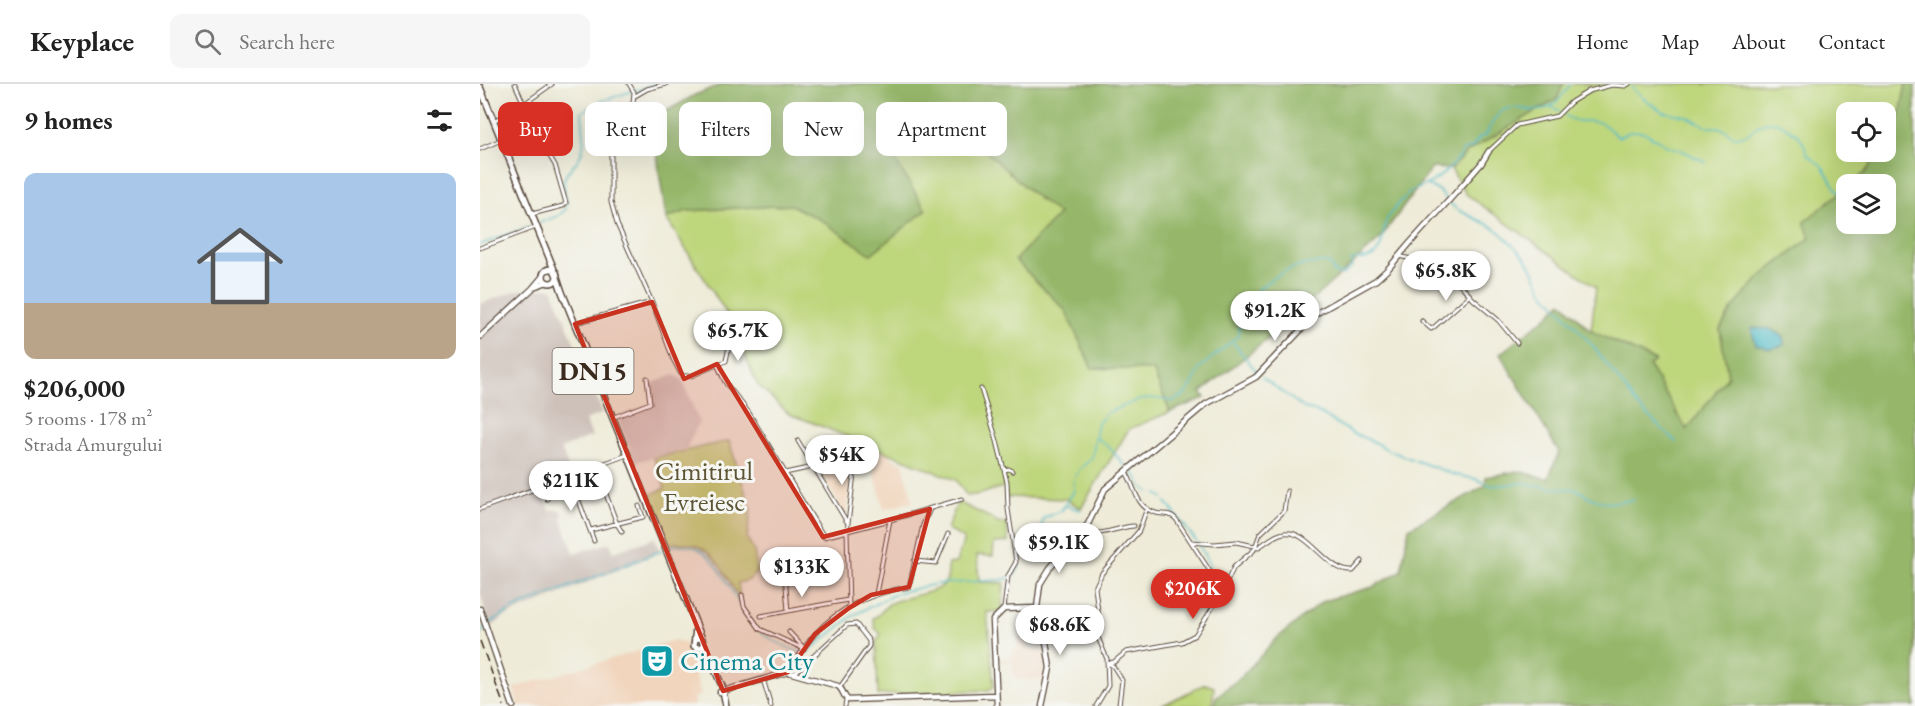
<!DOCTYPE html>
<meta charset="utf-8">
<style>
body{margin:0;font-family:"EB Garamond",serif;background:#f6f6f6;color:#222;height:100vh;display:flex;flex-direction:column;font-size:22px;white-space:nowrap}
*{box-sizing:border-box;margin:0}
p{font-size:20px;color:#767676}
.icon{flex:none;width:33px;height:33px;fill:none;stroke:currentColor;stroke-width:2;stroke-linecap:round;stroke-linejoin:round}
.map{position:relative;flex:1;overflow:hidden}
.sheet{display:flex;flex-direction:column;background:#fff;width:480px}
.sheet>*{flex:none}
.top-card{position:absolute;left:18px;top:18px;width:570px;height:54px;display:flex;gap:12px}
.fabs{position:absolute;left:1356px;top:18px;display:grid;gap:12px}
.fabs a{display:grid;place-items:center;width:60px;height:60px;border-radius:12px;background:#fff;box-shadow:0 6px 24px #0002;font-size:30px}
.price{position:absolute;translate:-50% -51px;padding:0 14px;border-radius:21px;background:#fff;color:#222;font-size:20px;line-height:39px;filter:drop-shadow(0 2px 3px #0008)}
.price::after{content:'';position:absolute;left:50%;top:36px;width:18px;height:14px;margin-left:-9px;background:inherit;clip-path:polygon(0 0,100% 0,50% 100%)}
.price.on{background:#d93025;color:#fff}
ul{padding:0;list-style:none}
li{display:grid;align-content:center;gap:12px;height:318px;padding:0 24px}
li span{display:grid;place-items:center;height:186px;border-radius:12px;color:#555}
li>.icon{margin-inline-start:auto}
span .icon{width:108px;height:108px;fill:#fffc;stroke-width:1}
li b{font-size:26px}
h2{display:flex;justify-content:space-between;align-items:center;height:72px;padding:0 24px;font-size:26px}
.pill{padding:0 21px;border-radius:12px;background:#fff;box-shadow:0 6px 24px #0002;font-size:21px;line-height:54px}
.pill.on{background:#d93025;color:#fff}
header{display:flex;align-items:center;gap:36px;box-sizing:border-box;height:84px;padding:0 30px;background:#fff;border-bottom:2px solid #e0e0e0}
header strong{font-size:28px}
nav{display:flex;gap:33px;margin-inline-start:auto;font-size:21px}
.search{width:420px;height:54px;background:#f6f6f6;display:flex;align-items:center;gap:15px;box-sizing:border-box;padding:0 21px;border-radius:12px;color:#767676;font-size:22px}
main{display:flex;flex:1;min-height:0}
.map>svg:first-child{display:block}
</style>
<header>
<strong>Keyplace</strong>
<div class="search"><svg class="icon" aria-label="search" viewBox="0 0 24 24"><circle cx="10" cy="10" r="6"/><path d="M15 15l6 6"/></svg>Search here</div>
<nav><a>Home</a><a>Map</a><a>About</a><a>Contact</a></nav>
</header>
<main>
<section class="sheet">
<h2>9 homes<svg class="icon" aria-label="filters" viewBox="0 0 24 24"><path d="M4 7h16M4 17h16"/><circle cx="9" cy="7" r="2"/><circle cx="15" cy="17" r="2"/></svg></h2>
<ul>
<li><span style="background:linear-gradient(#a9c7e8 70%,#b9a48a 0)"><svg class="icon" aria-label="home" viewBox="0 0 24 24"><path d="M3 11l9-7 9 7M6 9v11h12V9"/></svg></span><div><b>$206,000</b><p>5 rooms · 178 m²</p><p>Strada Amurgului</p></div></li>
</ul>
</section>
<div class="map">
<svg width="1435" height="622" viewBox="0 0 1435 622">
<rect width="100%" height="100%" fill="#f6f6f2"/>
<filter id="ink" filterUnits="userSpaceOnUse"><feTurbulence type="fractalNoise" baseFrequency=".0167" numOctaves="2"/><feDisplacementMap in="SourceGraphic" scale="12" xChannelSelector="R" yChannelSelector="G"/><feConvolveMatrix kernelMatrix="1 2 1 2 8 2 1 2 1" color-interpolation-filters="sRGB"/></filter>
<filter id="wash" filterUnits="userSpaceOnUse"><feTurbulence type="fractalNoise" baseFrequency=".008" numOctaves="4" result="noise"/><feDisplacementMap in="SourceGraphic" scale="24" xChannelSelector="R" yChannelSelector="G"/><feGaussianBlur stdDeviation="1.35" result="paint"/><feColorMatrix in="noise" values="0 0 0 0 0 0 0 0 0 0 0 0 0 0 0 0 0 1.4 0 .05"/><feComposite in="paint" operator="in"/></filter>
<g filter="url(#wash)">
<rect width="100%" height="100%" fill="#eeebd8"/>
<!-- built -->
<path fill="#f1d5bd" d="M343 353 385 363 399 361 405 363 412 375 423 379 433 418 404 425 389 371 378 385 373 384 366 432 329 368 341 367Z
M539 552H549L550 565 567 567V596H538L533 592 532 577 519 578V575L532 574V567L537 566Z
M195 556 208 560 223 583V587L215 592 221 611 215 613V622H39L33 604Z"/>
<!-- industrial -->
<path fill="#cec1ba" d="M72 204 123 329 105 336 112 352 81 365 91 390 60 401 70 426H81L83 432 81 434 94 469 130 459 134 468 175 454 181 468 24 533 9 545 0 507V220L38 206Z
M194 291 202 295 219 338 206 365 155 378 137 333 173 319 170 300Z"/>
<!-- green -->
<path fill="#bed67b" stroke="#7c804c" stroke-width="1.5" d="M1083 0H1426L1420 32 1406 56V28H1366V68H1399C1391 80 1382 99 1366 100V104L1325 138 1330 154 1279 194 1253 224 1240 245 1248 292 1207 346 1169 282 1174 276 1111 247 1116 203 986 110 971 85 987 68 1077 15Z
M489 46 579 131 536 176 585 226 612 284 673 286 690 328 649 345 601 424 586 415 526 413 525 402 501 410 487 412 476 396 331 338 309 330 277 300 250 235 186 134 207 127 311 121 339 135 408 66 460 56 466 50Z
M249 357 271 426 267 454 274 467 277 488 269 496 258 499 260 515C242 487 231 452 190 460L170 411 185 404 174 374Z
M478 418 513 435 517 439 527 440 528 458 514 459 513 472 497 471 499 498 524 499 522 524 520 527 507 528 514 602 509 606 398 611 396 558 401 550 395 544 393 534C402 531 403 523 411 519 424 512 457 510 465 499 469 494 468 486 468 480L476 479 484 455 467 445Z
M725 600 734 603 732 622H681Z"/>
<!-- forest -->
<path fill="#96b76b" stroke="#687044" stroke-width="1.5" d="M243 0H1083L1077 15 987 68 971 85 952 84 899 156 788 255 721 308 725 314 690 328 673 286 612 284 585 226 535 176 579 130 554 111 483 47 477 52 409 66 446 126 391 170 339 135 311 121 207 127 186 134C182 101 172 65 180 31L215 11Z
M1426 0H1435V622H734L736 613 761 593 796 555 843 517 893 503 921 487 929 444 1005 402 1006 393 1038 387 1068 395 1079 368 1020 270 1069 231 1082 218 1111 247 1175 277 1169 282 1207 346 1248 292 1240 245 1253 224 1279 194 1330 154 1324 138 1366 104V140H1406V100H1371L1385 89 1399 68H1406V56L1420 32Z"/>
<!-- water -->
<path fill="#4bb9c5" stroke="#437272" stroke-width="1.5" d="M1271 244 1290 245 1303 253 1304 261 1290 265 1276 261Z"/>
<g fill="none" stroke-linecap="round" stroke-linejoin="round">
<!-- stream -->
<path stroke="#4bb9c5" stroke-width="1.5" d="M1151 3 1168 18 1184 28 1206 32 1228 43H1238L1247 47 1252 52 1258 53 1268 50 1276 43 1286 38 1299 39 1318 51 1324 60 1327 70 1342 82 1356 105 1364 110 1366 109
M1072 23 1080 27
M1085 31C1095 40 1106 36 1118 38 1126 40 1132 48 1138 53L1152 47 1164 48 1187 62 1201 66 1226 78
M948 101 959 107 966 115
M970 119 976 125 1015 144 1033 161 1048 177 1064 208 1113 262 1159 323 1196 358
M59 139 78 132 86 125C89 114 83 106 84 96 86 87 93 83 98 76 107 62 103 44 102 28L122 17 174 0
M0 161 49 142
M752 257 777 288
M782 293 824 324 842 330 872 349 892 357 910 367 975 391 996 395 1012 402 1044 399 1072 404 1096 405 1111 414 1127 419 1154 416
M616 353 630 364 645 382
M651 388 655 390 662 403 669 408
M677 410 683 414
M686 418 716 457
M585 421 600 426
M718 459 730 482
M187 464C238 445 250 521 279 547 291 557 311 565 325 570L374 531 417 509 456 500 520 496 533 493 539 484 542 464 558 452 564 434 582 426 594 407V396L599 386 612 374 618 339 628 328 659 316 670 314 693 317 704 311 712 301 720 284 759 251C759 244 759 234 762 228 777 197 815 176 849 179L855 189 862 191 872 183 871 177C878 174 884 177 893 172 904 165 902 149 906 138 910 127 921 117 929 109 933 105 940 104 946 101 960 94 976 80 983 66L992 64 1000 53 1006 51C1028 0 1043 40 1073 21 1082 16 1084 7 1091 0
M8 540 35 524 183 466
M0 550 5 543"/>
</g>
</g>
<g filter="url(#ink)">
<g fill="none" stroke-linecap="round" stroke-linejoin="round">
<!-- street casing -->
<g stroke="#56473a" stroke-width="5">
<path id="street" d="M35 0 60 56 75 81 86 119 83 122 52 130
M149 0 154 8 153 19 137 35 131 47V118L137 140 172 218 193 275 202 292H211L246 277 251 253
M155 12 167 5 186 0
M15 36 44 20 72 0
M0 65 21 56
M1009 67 1037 41 1077 32 1091 18 1109 7 1132 1 1145 2 1149 0
M0 164 56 143
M919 172 966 184 993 215 1018 236 1037 259
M942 237 951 245 953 244 990 211
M95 239 172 218
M237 280 245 298 269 329 344 453 410 436 482 415
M501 305 517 357 527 398 528 425 536 478 528 492 524 525
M134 333 170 319 167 294
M318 357 367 438
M116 383 137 440 142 448
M524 386 529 385 532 387
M646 388C655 402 655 421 673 428 682 432 688 427 696 435L737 498 740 508
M305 389 333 383
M90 393 114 457
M62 402 67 415
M0 425 147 371
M111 446 163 433 159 422
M603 447C619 454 637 443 654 442
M712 458 734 460 756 458 779 463C787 458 795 450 804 449 829 445 847 489 873 487L882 477
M434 477 456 479 468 450
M304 478 308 527
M396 510 410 436
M262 511 264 522 280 545 324 565
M369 524 367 447 375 382 379 381 386 370
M281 532 368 516
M309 548 323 563
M627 579 634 578 646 568 702 558 715 551 740 512 754 483 774 466 780 450 804 427 807 407
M629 580 633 582 642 596 639 621
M308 588C317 575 325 561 335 550 359 523 394 508 429 503L443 441 450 425
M315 589 367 541 376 540 389 557V562L360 603
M283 595 291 622
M365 622 366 616
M616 622 628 602 627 575 617 551 619 534 615 504 622 489 659 447 667 424"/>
</g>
<!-- secondary casing -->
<g stroke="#56473a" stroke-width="7">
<path id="secondary" d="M56 202 67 198
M0 253 52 205 63 192
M0 525 33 622
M240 608 308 588 358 602C364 606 363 613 368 616L516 611
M517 622 513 536 524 525 557 524
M562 622 570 584 563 538 557 524 560 500 570 484 608 440 625 405 726 320 776 293 837 229 896 196 908 185 930 159 972 113 1001 80 1009 67"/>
</g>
<!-- primary casing -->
<g stroke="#56473a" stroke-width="8">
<path id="primary" d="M0 3 75 188
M63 192a7 7 0 1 1 14 0a7 7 0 1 1-14 0Z
M76 190 82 208 222 555
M215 556 218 554 222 555 224 562 218 564 214 562 216 544
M224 561 242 602 246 622"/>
</g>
<!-- street -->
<use href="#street" stroke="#fff" stroke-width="3"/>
<!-- secondary -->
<use href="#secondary" stroke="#fff" stroke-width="4.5"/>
<!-- primary -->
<use href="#primary" stroke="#fff" stroke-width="5"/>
<!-- rail -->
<path stroke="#3b2a1e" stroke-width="1.5" stroke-dasharray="9 4.5" stroke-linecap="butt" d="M0 557 24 622"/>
</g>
</g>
<!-- marked area -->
<path fill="#c8321e" fill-opacity="0.2" stroke="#c8321e" stroke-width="4.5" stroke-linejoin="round" d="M172 218 204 295 237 280 343 453 450 425 429 503 391 511 369 524 335 550 308 588 243 607 95 240Z"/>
<!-- icons -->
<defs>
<g id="theatre-square" transform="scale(1.725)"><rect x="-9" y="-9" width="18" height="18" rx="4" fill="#0f9aa8" stroke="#f6f6f2"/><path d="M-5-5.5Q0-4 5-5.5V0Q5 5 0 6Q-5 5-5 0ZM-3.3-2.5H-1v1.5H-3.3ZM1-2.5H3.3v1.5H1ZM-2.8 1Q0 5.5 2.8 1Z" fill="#fff"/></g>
</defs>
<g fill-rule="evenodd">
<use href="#theatre-square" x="177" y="577"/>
</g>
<g text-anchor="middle" stroke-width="6" stroke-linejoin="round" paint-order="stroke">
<!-- shield labels -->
<rect fill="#f6f6f2" stroke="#73675e" stroke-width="1.5" x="72.5" y="264" width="81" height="46" rx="4.5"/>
<g font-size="26" font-weight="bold" fill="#3b2a1e">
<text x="113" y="296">DN15</text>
</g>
<!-- park labels -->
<g font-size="27" fill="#5c5535" stroke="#f6f6f2">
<text x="224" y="396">Cimitirul<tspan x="224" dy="31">Evreiesc</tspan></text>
</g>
<!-- culture labels -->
<g font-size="27" fill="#0d838f" stroke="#f6f6f2" text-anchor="start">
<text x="200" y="586">Cinema City</text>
</g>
</g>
</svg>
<div class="fabs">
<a><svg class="icon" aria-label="locate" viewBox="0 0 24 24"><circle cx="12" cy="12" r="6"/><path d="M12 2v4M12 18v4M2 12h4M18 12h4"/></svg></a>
<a><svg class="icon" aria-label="layers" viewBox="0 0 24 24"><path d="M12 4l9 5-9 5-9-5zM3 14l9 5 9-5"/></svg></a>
</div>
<b class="price" style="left:966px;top:218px">$65.8K</b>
<b class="price" style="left:795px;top:258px">$91.2K</b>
<b class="price" style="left:258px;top:278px">$65.7K</b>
<b class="price" style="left:362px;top:402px">$54K</b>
<b class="price" style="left:91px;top:428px">$211K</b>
<b class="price" style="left:579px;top:490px">$59.1K</b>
<b class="price" style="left:322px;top:514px">$133K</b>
<b class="price on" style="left:713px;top:536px">$206K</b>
<b class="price" style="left:580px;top:572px">$68.6K</b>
<div class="top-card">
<a class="pill on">Buy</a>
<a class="pill">Rent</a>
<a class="pill">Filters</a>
<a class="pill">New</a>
<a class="pill">Apartment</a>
</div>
</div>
</main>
